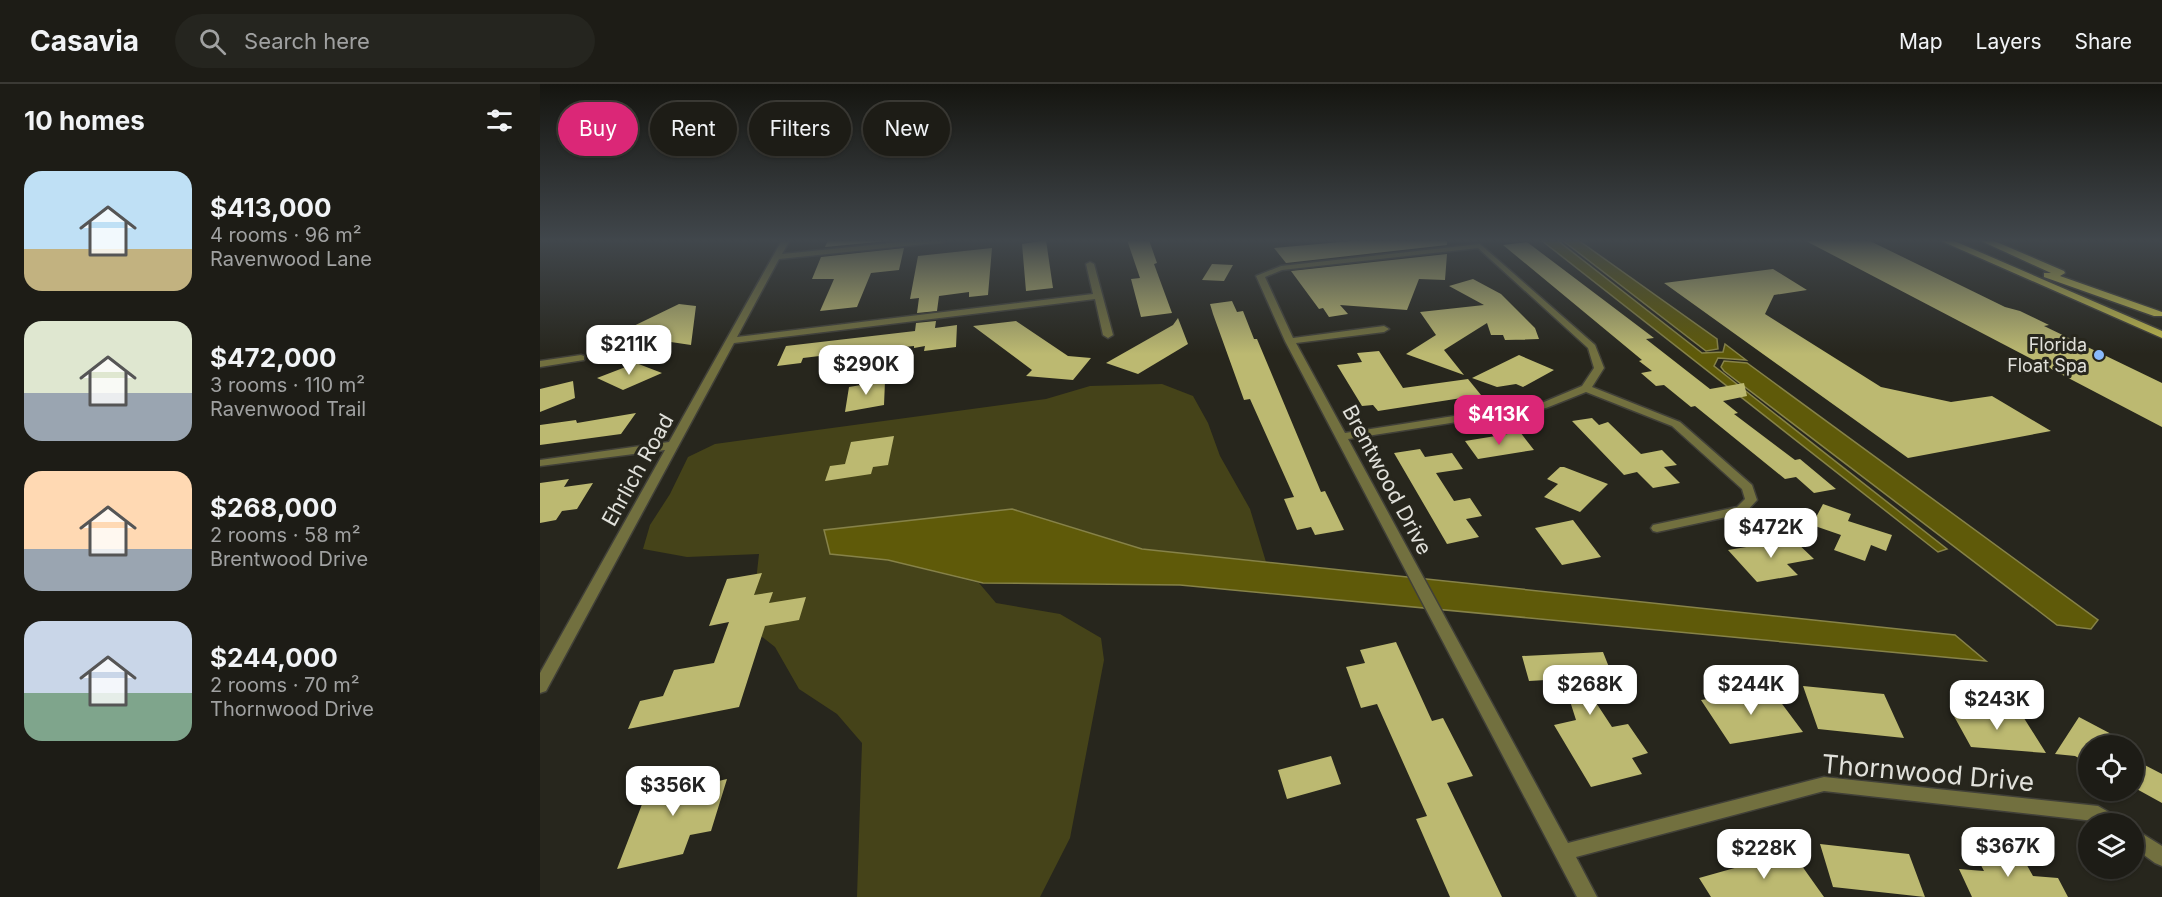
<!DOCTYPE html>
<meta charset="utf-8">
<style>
body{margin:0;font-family:Inter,sans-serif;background:#25251f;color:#f1f3f6;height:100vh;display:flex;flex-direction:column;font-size:22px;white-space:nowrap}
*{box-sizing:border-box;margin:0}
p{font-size:20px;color:#a0a1a1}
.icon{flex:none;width:33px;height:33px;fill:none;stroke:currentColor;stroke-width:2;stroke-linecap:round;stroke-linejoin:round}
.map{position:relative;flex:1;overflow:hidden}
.drawer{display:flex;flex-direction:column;background:#1d1c16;width:540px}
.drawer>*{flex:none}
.banner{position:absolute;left:18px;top:18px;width:570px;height:54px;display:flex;gap:12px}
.fabs{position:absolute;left:1538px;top:651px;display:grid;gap:12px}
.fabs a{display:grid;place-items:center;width:66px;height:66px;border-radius:50%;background:#1d1c16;box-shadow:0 2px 4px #0004,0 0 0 2px #3b3a35;font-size:30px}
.price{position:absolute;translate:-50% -51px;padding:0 14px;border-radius:12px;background:#fff;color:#222;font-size:20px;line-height:39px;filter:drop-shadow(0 2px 3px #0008)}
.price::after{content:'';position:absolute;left:50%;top:36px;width:18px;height:14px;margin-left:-9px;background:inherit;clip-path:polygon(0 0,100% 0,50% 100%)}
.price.current{background:#db2777;color:#fff}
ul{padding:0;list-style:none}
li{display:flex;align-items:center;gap:18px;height:150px;padding:0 24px}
li span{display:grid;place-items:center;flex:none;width:168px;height:120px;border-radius:18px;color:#555}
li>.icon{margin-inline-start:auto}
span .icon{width:72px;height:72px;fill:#fffc;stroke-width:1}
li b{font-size:26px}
h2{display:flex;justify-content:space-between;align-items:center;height:72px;padding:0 24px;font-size:26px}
.pill{padding:0 21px;border-radius:27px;background:#1d1c16;box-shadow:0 2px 4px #0004,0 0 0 2px #3b3a35;font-size:21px;line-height:54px}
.pill.current{background:#db2777;color:#fff}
header{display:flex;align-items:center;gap:36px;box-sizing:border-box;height:84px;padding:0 30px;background:#1d1c16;border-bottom:2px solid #3b3a35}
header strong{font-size:28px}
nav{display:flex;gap:33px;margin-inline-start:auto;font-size:21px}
.search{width:420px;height:54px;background:#25251f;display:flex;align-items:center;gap:15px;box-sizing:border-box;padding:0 21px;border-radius:33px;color:#a0a1a1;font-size:22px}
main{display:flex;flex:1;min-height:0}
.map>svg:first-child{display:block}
</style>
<header>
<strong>Casavia</strong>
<div class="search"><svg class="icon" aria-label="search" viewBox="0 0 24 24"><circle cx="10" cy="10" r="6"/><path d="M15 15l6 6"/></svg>Search here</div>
<nav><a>Map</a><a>Layers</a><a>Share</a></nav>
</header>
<main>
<section class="drawer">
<h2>10 homes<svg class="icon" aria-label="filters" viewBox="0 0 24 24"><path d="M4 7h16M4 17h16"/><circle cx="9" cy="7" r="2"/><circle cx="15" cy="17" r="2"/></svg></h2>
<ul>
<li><span style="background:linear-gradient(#bfe0f5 65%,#c2b280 0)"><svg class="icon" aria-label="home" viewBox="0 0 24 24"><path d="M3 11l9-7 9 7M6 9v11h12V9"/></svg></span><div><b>$413,000</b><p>4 rooms · 96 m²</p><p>Ravenwood Lane</p></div></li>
<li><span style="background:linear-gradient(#dfe7d0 60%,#9aa5b1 0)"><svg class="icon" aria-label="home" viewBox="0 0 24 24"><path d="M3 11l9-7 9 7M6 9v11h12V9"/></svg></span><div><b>$472,000</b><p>3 rooms · 110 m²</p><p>Ravenwood Trail</p></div></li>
<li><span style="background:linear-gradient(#ffd9b3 65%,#9aa5b1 0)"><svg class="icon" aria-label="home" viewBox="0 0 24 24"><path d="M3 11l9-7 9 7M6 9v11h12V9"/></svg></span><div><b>$268,000</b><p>2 rooms · 58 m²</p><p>Brentwood Drive</p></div></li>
<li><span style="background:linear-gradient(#c9d6e8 60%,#7fa58c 0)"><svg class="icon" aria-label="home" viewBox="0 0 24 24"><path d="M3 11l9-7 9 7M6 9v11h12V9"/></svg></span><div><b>$244,000</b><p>2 rooms · 70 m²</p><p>Thornwood Drive</p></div></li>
</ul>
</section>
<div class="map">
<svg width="1622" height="813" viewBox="0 0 1622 813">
<rect width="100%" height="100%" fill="#27261d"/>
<!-- green -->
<path fill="#454319" d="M622 300 653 312 668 339 680 372 710 425 726 478 602 465 472 425 284 446 290 470 348 476 439 499 456 519 520 530 561 554 564 576 530 754 500 813H317L322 659 297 630 259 605 235 563 203 538 216 497 219 470 147 473 103 465 110 441 130 410 148 373 175 360 506 315 550 302Z"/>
<!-- water -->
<path fill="#5f5a09" stroke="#868248" stroke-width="1.5" d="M1001 156H1017L1162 269 1183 268 1185 260 1206 276 1178 274 1174 282 1407 465 1398 468Z
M1022 156H1038L1177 255 1178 265 1166 267Z
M1184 277 1207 279 1558 536 1551 545 1517 541 1184 287 1181 283Z
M472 425 602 465 1415 551 1446 577 640 501 443 499 348 476 290 470 284 446Z"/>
<!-- building -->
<path fill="#bcb971" d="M288 156H358L285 163Z
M506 156 513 204 486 207 482 160Z
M587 156H609L617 179 614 180 632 229 601 233 591 195 600 194Z
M823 156H907V161L746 179 734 164Z
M1264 156H1328L1465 223 1480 227 1509 241 1504 242 1622 299V343Z
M987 158 1114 254 1106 255 1170 305 1204 299 1207 312 1183 317 1198 329 1194 330 1255 376 1260 375 1296 405 1274 409 1256 393 1245 395 1155 322 1151 323 1124 301 1116 302 1101 289 1112 287 1099 277 1102 276 963 161Z
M364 164 359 186 331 189 317 223 280 227 294 195H272L281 173Z
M452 164 448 211 429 213V208L399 212 397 227 377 229 379 214 370 215 378 172Z
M907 170 905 196 879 195 867 226 800 221 808 230 789 233 783 224 779 225 751 187Z
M672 180 693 181 684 197 662 196Z
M1233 185 1267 206 1234 211 1225 230 1341 303 1411 318 1452 312 1511 347 1368 374 1124 199Z
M933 195 961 210 995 244 999 255 965 256 963 251H951L947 239 904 266 924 291 866 270 896 251 880 228 944 221 909 202Z
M692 217 697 228 703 227 714 255H717L781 408 785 407 804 446 775 451 771 443 757 446 744 415 754 413 710 315 704 316 673 230 670 220Z
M139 220 156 222 151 261 77 250Z
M638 234 648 260 598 290 566 279 633 241Z
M396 237 395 244 417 241 416 263 384 267 385 262 374 264V262L321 267 263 274 261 279 237 282 246 262 375 247 376 239Z
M476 237 528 272 551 274 533 296 486 292 492 286 433 242Z
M839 267 863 304 928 295 941 311 838 327 833 321 822 322 797 281 822 278 817 269Z
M979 271 1014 286 983 303 976 300 957 303 932 294Z
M96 279 122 289 83 306 57 294Z
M33 297 35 314 0 328V305Z
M345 297 344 321 305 328 309 303Z
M96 329 81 350 0 361V341L36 336 37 339Z
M1052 334 1059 341 1068 338 1101 370 1122 366 1137 381 1124 383 1140 399 1113 404 1097 388 1084 391 1032 337Z
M980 348 994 366 938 375 925 357Z
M354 352 348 381 333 383 331 390 285 397 290 382 305 380 311 358Z
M880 365 885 373 912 369 923 385 896 389 914 417 930 414 942 432 926 435 939 453 907 460 854 369Z
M1020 383H1024L1068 400 1040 428 1004 413 1018 400 1007 395Z
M29 395 24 403 53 399 37 425 22 427 16 436 0 439V399Z
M1283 420 1311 430 1308 437 1352 451 1346 467 1331 461 1325 477 1294 466 1301 451 1272 441Z
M1033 436 1061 473 1022 481 995 444Z
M1250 456H1254L1274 475 1247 480 1258 491 1217 498 1188 466Z
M222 489 214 511 233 508 229 519 266 513 259 536 225 542 199 623 88 645 100 617 123 612 134 586 174 579 189 538 169 542 187 495Z
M856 558 892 637 903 634 933 692 907 699 962 813H910L876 735 887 732 837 620 821 624 806 583 825 579 820 566Z
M1063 568 1078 606 1049 608 1072 643 1088 640 1108 669 1092 674 1102 690 1051 703 1014 641 1036 636 1023 595 989 597 982 572Z
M1263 602 1344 610 1364 654 1278 645Z
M1231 605 1263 648 1190 660 1161 616Z
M1410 625 1482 631 1506 669 1431 663Z
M1539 633 1594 662H1548V679L1535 672 1515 670Z
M791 672 801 700 747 715 738 686Z
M1593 675 1622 690V719L1593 703Z
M172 683 166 700 187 695 171 747 150 751 143 770 77 785 111 697Z
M1280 760 1369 770 1385 813 1293 803Z
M1432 764 1480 769 1493 792 1518 794 1528 813H1432L1419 785 1444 787Z
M1252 768 1284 813H1171L1159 794Z"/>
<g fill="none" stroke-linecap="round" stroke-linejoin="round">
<!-- minor casing -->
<g stroke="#414038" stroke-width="3">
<path id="minor" d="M242 156H250L242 170 381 156H408L404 158 239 175 197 253 553 210 546 180 550 178 554 180 573 251 568 254 563 251 555 215 194 259 6 607 0 609V589L125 366 0 382V376L129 358Z
M940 160 1055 261 1064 284 1052 303 1140 338 1212 401 1217 416 1205 429 1117 448 1113 447 1111 444 1113 441 1197 423 1205 415 1202 405 1132 342 1046 308 1006 324 808 355 1028 759 1284 693 1558 722 1579 734 1582 740H1558L1554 737 1284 707 1036 773 1057 813H1037L745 257 716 192 741 182ZM938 164 1048 264 1054 284 1042 302 1004 318 805 349 756 259 844 248 849 245 844 242 753 254 725 193 742 186Z
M41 271 44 272V276L0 283V277Z
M1593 744 1622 762V782L1615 779 1593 763Z"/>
</g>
<!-- primary casing -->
<g stroke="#414038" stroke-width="3">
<path id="primary" d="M1399 156H1412L1622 247V254Z
M1439 156H1452L1524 187 1525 189 1520 192 1622 228V232H1614L1504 193V189H1511Z"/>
</g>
<!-- minor -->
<use href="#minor" fill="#72703f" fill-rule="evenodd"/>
<!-- primary -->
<use href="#primary" fill="#c0ba4c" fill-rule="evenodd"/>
</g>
<!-- sky -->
<linearGradient id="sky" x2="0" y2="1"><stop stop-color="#151510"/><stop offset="0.58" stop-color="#41474c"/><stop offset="1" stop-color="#41474c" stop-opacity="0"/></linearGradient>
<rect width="1622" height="270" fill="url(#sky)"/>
<!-- markers -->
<circle fill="#89bafc" stroke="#27261d" stroke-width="2" cx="1559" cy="271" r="6"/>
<g text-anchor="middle" stroke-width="6" stroke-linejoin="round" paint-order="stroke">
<!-- far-poi labels -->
<g font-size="18" fill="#e1e1db" stroke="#27261d" text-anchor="end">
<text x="1547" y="267">Florida<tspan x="1547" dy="21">Float Spa</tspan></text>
</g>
<!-- street labels -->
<g font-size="21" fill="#e1e1db" stroke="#27261d">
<text transform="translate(98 386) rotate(-61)" y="7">Ehrlich Road</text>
<text transform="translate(847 396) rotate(62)" y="7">Brentwood Drive</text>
</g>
<!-- near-street labels -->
<g font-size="26" fill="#e1e1db" stroke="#27261d">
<text transform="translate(1388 689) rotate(5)" y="9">Thornwood Drive</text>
</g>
</g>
</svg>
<div class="fabs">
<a><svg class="icon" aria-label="locate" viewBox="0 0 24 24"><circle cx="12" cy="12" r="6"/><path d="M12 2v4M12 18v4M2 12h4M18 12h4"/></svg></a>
<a><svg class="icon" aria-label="layers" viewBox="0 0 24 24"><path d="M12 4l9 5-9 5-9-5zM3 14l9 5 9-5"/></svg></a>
</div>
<b class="price" style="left:89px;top:292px">$211K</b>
<b class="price" style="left:326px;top:312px">$290K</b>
<b class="price current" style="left:959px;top:362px">$413K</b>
<b class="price" style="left:1231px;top:475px">$472K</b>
<b class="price" style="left:1050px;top:632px">$268K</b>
<b class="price" style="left:1211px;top:632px">$244K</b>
<b class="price" style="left:1457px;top:647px">$243K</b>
<b class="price" style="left:133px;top:733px">$356K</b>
<b class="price" style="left:1468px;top:794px">$367K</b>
<b class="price" style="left:1224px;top:796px">$228K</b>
<div class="banner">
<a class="pill current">Buy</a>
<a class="pill">Rent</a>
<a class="pill">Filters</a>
<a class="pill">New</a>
</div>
</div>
</main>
